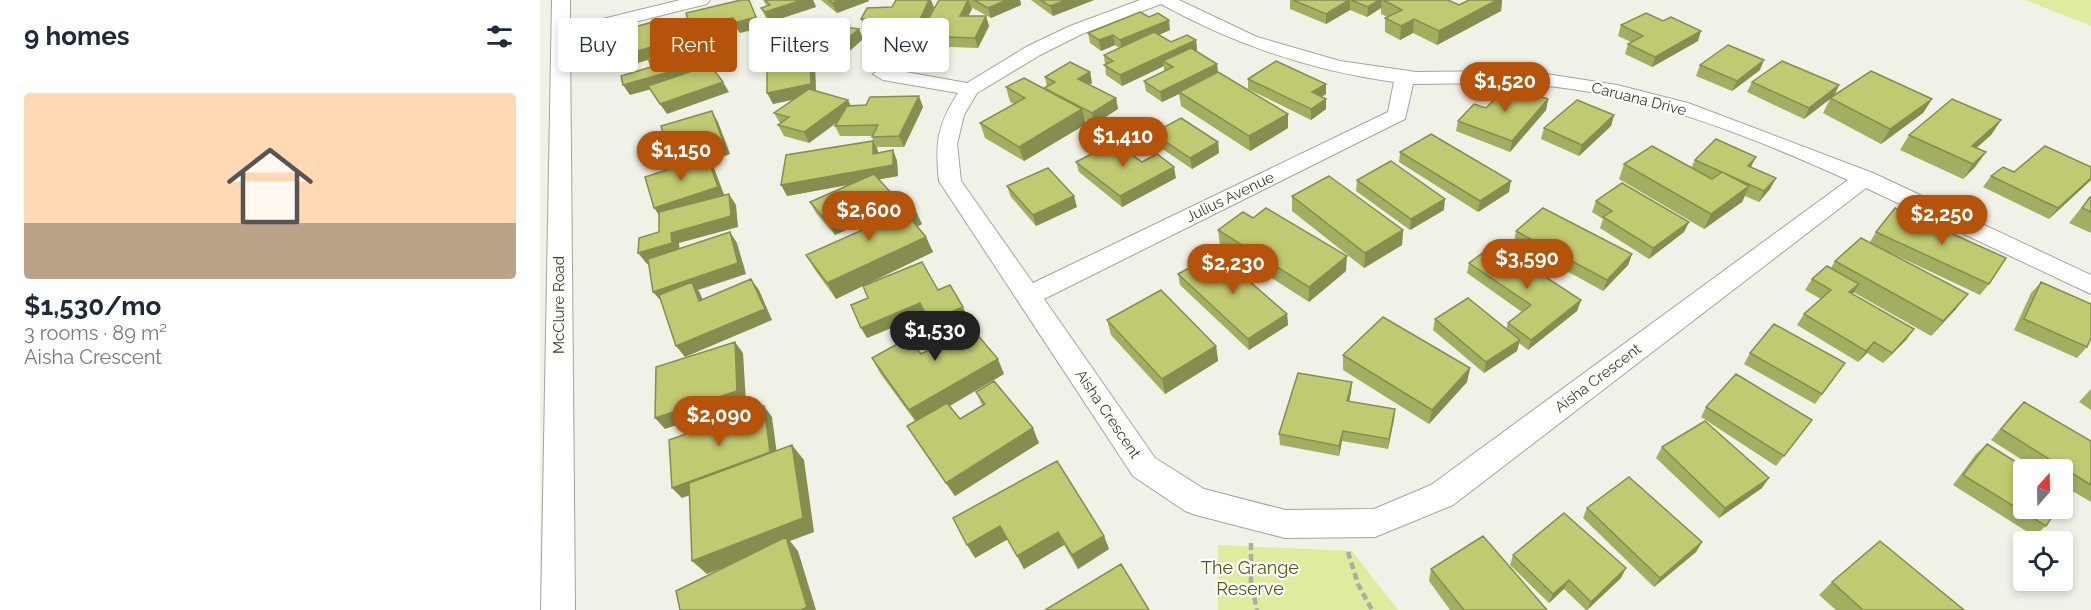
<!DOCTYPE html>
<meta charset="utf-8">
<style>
body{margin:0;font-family:Raleway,sans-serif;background:#f2f2f3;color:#1f2937;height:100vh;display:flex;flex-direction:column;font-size:22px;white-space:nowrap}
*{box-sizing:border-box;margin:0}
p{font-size:20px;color:#747a83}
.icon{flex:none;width:33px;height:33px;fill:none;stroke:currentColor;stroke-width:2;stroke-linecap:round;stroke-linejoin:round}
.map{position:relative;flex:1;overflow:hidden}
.drawer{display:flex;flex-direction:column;background:#fff;width:540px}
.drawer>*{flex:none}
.top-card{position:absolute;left:18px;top:18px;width:570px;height:54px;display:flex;gap:12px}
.needle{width:39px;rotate:20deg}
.buttons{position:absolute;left:1473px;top:459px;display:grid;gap:12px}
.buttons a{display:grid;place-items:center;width:60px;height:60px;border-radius:6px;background:#fff;box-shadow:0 3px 9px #0003;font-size:30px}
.price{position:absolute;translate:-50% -51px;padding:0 14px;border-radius:21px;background:#b45309;color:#fff;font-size:20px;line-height:39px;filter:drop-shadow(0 2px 3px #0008)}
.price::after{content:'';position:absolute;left:50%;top:36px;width:18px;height:14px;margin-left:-9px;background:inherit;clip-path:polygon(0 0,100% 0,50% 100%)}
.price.on{background:#222;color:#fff}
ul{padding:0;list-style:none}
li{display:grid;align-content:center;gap:12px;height:318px;padding:0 24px}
li span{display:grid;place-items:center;height:186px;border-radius:6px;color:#555}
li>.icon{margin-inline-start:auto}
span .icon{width:108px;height:108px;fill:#fffc;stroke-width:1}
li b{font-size:26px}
h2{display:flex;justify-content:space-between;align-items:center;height:72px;padding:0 24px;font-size:26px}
.tag{padding:0 21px;border-radius:6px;background:#fff;box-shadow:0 3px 9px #0003;font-size:21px;line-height:54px}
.tag.on{background:#b45309;color:#fff}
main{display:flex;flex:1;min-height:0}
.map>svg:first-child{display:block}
</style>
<main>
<section class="drawer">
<h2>9 homes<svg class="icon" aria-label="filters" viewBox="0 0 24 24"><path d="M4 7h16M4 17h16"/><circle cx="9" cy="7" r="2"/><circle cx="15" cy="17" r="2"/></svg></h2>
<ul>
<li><span style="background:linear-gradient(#ffd9b3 70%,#b9a48a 0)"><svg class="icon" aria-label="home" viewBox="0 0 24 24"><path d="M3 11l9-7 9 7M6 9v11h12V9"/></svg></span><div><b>$1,530/mo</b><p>3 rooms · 89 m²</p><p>Aisha Crescent</p></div></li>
</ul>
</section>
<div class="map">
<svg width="1551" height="610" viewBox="0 0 1551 610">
<rect width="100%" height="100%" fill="#f0f2e7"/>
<!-- green -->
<path fill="#e1eb9d" d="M1485 0H1551V26Z
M678 545 812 551 858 610H678Z"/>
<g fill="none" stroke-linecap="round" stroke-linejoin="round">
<!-- street casing -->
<g stroke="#a4a59b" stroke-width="2">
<path id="street" d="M12 0H30V27L140 0H170L167 4 30 38 35 610H1Z
M600 0H639L717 37 800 61 876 72 971 71 1006 74 1077 85 1148 103 1333 173 1551 275V294L1326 188 913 505 835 537 745 538 656 515 645 511 593 476 399 181C395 143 397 126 418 93L343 80 333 74 343 68 427 83 486 47 530 26ZM621 4C694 44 771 71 854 82L848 112 493 283 421 181 417 144 424 115 437 93 500 55 542 34ZM957 83C1081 84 1197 130 1308 180L891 485 834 509 745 510 664 489 615 458 504 299 865 119 873 84Z"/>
</g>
<!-- path -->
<path stroke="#abada4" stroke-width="4.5" stroke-dasharray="7 4" stroke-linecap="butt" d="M711 543V582L717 610
M808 552 818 584 832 610"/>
<!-- street -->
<use href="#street" fill="#fff" fill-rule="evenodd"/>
</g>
<!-- wall -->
<path fill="#a4ae61" d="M223 0H273L276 7 230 22 226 18 221 8 227 6Z
M281 0H328L329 1 297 13Z
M399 0H480L481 5 451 18 431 7 432 9 428 16H446L449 26 438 48 383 46 380 38 329 40 321 19 394 7 387 23Z
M491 0H554L513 16Z
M750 0H910L909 1 919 5 929 0H962L961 11 897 45 873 33 860 40 845 32V18L848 17 841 14V8L827 17 810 10 786 24 750 9Z
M1081 25 1158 41 1112 67 1085 54 1088 44 1091 42 1078 36Z
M319 29 323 39 294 65 273 61 275 66 276 91 311 106 383 107 364 147H337L338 153 353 150 357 161 358 176 339 179 353 195 355 199 382 224 377 227 386 237 393 252 296 299 275 270 266 255 342 221 339 215 295 235 276 213 270 202 310 184 247 196 333 141 332 136H300L295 126 298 122 269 143 244 136 238 125 240 123 234 113 254 99 233 104 253 59 237 56 232 46 281 31Z
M630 30 619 35 631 42 656 40 657 50 656 51 677 64 678 72 748 128 710 151 641 106 639 94 622 102 606 91 604 81 624 71V66L582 86 566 75 564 55 579 48 575 45 561 51 550 43 548 33Z
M1160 65 1220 70 1192 91 1156 76Z
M550 72 552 83 549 85 576 98 578 109 554 124 545 119 546 124 484 161 445 138 440 123 474 104 470 102 466 87 504 89 507 87 505 77Z
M708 79 786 84V94L782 97 786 99V109L771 120 708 89Z
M1212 82 1299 85 1294 96 1392 99 1383 113 1341 144 1283 113 1290 99 1264 119 1207 92Z
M1008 99 1006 110 970 152 916 131 918 121 946 108Z
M1074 115 1071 126 1039 156 1001 139 1004 128Z
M1461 120 1451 135 1436 148 1446 152 1435 167 1423 179 1360 150 1369 135Z
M613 133 678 142 679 153 652 169 615 144Z
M860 152 969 192 938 212 859 162Z
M1155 160 1211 167 1236 178 1230 189 1219 202 1205 196 1202 202 1164 229 1079 179 1084 164 1151 168Z
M536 162H602L636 178 582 207 539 172Z
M1474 172 1551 180 1509 219 1443 187 1451 176Z
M817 180 904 210 870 230 816 191Z
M467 186 537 207 496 226 471 197Z
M752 196 863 230 862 245 824 268 752 211Z
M1550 197 1551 198V233L1529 223Z
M1056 201 1149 222 1144 232 1109 259 1060 228 1063 219 1052 212Z
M678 230 806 271 769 302 680 245Z
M976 231 1092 254 1088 265 1063 291 974 242Z
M1336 232 1449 284 1440 295 1353 254 1416 309 1391 336 1313 292 1312 294 1374 329 1366 340 1343 363 1327 353 1318 362 1257 325 1264 314 1281 299 1265 290 1272 279 1291 268 1295 261 1330 242Z
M929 263 1041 300 1037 311 988 350 979 343 977 351 944 373 893 330 895 319 966 329 968 323 982 312 927 273Z
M638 274 747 314 748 325 709 350 640 285Z
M1501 282 1547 347 1537 358 1474 330 1491 293Z
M398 290 423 307 427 318 424 319 464 374 410 406 420 419 442 405 436 392 499 443 415 496 376 440 367 426 375 421 340 373 332 358 381 354 397 346 389 330 392 328 385 314 327 338Z
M567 320 676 346 678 361 625 394 571 335Z
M1210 353 1305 363 1275 404 1204 364Z
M803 355 930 368 927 382 889 424 803 370Z
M1551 389V410L1539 402Z
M811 393 809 401 855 409 848 449 802 441 799 456 740 445 739 434Z
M1484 402 1551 441V502L1522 485V470H1498L1451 440 1474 412Z
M1166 407 1272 420 1236 466 1161 417Z
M1447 444 1506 526 1494 536 1413 485 1436 454Z
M1122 447 1222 488 1179 518 1116 458Z
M517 461 564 536 569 549 538 569 524 545 484 569 468 539 435 558Z
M1047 508 1162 542 1156 552 1114 587 1043 518Z
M973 555 1081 578 1047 610H1046L1024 589 1009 603 970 565Z
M891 569 1007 610H910L889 581Z
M1292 582 1424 610H1296L1279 595Z"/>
<!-- shaded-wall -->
<path fill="#868d4f" d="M209 0 221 28 200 33 197 29 157 39 151 29 193 18Z
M262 0H273L276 7 230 22 225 12Z
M300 0H328L329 1 297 13 292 3Z
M389 0H391L394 7 380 36H379V38L376 28Z
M428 0 432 9 423 26 420 16Z
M467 0H480L481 5 451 18 448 8Z
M526 0H554L513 16 510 6Z
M810 0V10L786 24V14Z
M839 0H842L841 8 827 17 828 7Z
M957 0H962L961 11 897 45 899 31Z
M446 16 449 26 438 48 435 38Z
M874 19 873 33 860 40 861 26Z
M629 20 630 30 582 50 580 40Z
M116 21 134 52 98 63 91 53Z
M319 29 323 39 294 65 289 54Z
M1161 31 1158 41 1112 67 1115 57Z
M573 35 575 45 561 51 559 40Z
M175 39 181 50 188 68 90 95 83 85Z
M656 40 657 50 628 64 623 61 624 66 582 86 580 75Z
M86 42 92 52 79 56 72 46Z
M270 55 275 66 276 95 233 104 227 93Z
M1224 60 1220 70 1192 91 1197 81Z
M677 64 678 75 639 92V94L622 102 620 92Z
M550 72 552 83 540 90 538 79Z
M183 82 189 92 127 114 120 104Z
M786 84V94L772 103V92Z
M1299 85 1294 96 1264 119 1269 108Z
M379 96 383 107 364 147 359 136Z
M576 98 578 109 554 124 552 113Z
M786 99V109L771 120V109Z
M1008 99 1006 110 970 152 972 141Z
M1392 99 1383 113 1341 144 1350 129Z
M308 100 313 110 269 143 264 132Z
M542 109 546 124 484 161 479 147Z
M172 111 178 122 190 154 170 161 174 168 185 197 122 219 114 208 138 171 130 160Z
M748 114V128L710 151 709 136Z
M1074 115 1071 126 1039 156 1042 145Z
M1461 120 1451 135 1422 161 1432 146Z
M333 141 338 151V164L333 154Z
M678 142 679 153 652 169 650 158Z
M353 150 357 161 358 176 247 196 241 185Z
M1446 152 1435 167 1423 179 1433 164Z
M1216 157 1211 167 1208 166Z
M634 167 636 178 582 207 580 196Z
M1236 178 1230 189 1219 202 1224 191Z
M1551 178V180L1509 219 1518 208Z
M971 181 969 192 938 212 940 201Z
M1209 186 1202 202 1164 229 1171 214Z
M189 194 196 205 198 227 139 243 140 254 107 264 98 253 131 233Z
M353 195 358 206 335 208 339 215 295 235 289 224Z
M534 196 537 207 496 226 493 215Z
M905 199 904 210 870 230 871 219Z
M375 209 382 224 373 228 366 213Z
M1149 222 1144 232 1109 259 1113 248Z
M863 230 862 245 824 268 825 253Z
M190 232 197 243 206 274 158 290 160 293 167 311 122 302 113 292Z
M386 237 393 252 296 299 287 283Z
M1092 254 1088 265 1063 291 1067 280Z
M807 256 806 271 769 302V287Z
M211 279 219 290 232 320 145 357 136 346Z
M1319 284 1312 295 1309 292Z
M1428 294 1416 309 1391 336 1403 321Z
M1041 300 1037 311 988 350 991 340Z
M380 303 385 314 327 338 321 328Z
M423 307 427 318 394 332 389 321Z
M747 314 748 325 709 350 708 339Z
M1374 329 1366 340 1343 363 1352 353Z
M980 340 977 351 944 373 946 362Z
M195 342 203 353 206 402 125 429 115 418Z
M1334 342 1327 353 1318 362 1326 351Z
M676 346 678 361 625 394 622 379Z
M458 359 464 374 378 424 369 410Z
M930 368 927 382 889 424 892 410Z
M812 382 811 393 807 411V401Z
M224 406 232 417 238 462 142 498 132 488Z
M855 409 854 420 848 449 849 439Z
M493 428 499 443 415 496 406 483Z
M803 431 802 441 799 456V446Z
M252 445 264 460 274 532 250 541 258 551 276 610H261L247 542 167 574 152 561Z
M1229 478 1222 488 1179 518 1185 508Z
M460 526 468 539 435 558 427 545Z
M518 532 524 545 484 569 477 556Z
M564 536 569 549 538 569 532 555Z
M1162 542 1156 552 1114 587 1120 578Z
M1086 568 1081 578 1047 610 1051 602Z
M1029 580 1024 589 1009 603 1013 594Z"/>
<!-- building -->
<path fill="#bfca71" stroke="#868d4f" stroke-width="1.5" d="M201 0H209L216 17 194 23 193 18 151 29 146 13Z
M225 0H262L225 12 221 8 230 5Z
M289 0H300L292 3Z
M356 0H389L376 28 324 30 330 19H321L327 8 352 7Z
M399 0H428L420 16H446L435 38 379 36Z
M434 0H467L448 8Z
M501 0H526L510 6Z
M753 0H809L786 14Z
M811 0H839L828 7Z
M843 0H908L919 5 929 0H957L899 31 874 19 861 26 845 18 862 10Z
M600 12 609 17 618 13 629 20 580 40 573 35 559 40 548 33Z
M1106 13 1123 21 1131 17 1161 31 1115 57 1088 44 1103 36 1081 25Z
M116 21 128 42 91 53 86 42 72 46 67 35Z
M290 25 319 29 289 54 232 46 245 35 255 36 265 29 281 31Z
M614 32 631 42 647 35 656 40 580 75 564 65 573 61 564 55Z
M175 39 182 57 83 85 81 76 111 67 108 57Z
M1188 45 1224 60 1197 81 1160 65Z
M651 48 677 64 620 92 604 81 633 67 623 61Z
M270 55 271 84 227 93V64Z
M736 61 786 84 772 92 786 99 771 109 708 79Z
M1242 61 1299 85 1269 108 1212 82Z
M530 62 550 72 538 79 576 98 552 113 504 88 515 82 505 77Z
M170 65 183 82 120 104 108 86Z
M1331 71 1392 99 1350 129 1290 98Z
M678 72 748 114 709 136 639 92Z
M484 78 542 109 479 147 440 123 485 98 466 87Z
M968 85 1008 99 972 141 918 121 934 104 946 108Z
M269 89 308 100 264 132 238 125 249 117 234 113Z
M379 96 359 136 332 137 338 125 295 126 307 106 326 105 330 97Z
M1412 99 1461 120 1432 146 1446 152 1433 164 1369 135Z
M1037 100 1074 115 1042 145 1004 128Z
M172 111 184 144 130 160 121 126Z
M641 118 678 142 650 158 613 133Z
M891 134 971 181 940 201 860 152Z
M1176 139 1216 157 1208 166 1236 178 1224 191 1155 160Z
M333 141V154L353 150V165L241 185 246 155Z
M575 142 602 162 617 154 634 167 580 196 536 162Z
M1112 146 1172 179 1182 172 1209 186 1171 214 1084 164Z
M1505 146 1551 167V178L1518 208 1451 176 1463 167 1474 172Z
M167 157 178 187 114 208 105 177Z
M851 161 905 199 871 219 817 180Z
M508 168 534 196 493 215 467 186Z
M334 174 353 195 289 224 270 202Z
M789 176 863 230 825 253 752 196Z
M1082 183 1149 222 1113 248 1063 217 1072 211 1056 201Z
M189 194 191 216 131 233 132 243 98 253 99 238 119 232V212Z
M363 196 375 209 366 213 386 237 287 283 266 255 345 220 335 208Z
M1550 197 1551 198V212L1542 208Z
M726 208 807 256 769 287 678 230 703 212 713 218Z
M1003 208 1092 254 1067 280 976 231Z
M1355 208 1466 258 1449 284 1336 232Z
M190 232 198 263 113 292 108 259Z
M1321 238 1428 294 1403 321 1295 261Z
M955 244 1041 300 991 340 968 323 991 305 929 263Z
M677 253 747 314 708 339 638 274Z
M382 262 398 290 410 285 423 307 389 321 380 303 321 328 311 305 328 298 323 286Z
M1287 266 1319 284 1309 292 1374 329 1352 353 1334 342 1326 351 1264 314 1291 290 1272 279Z
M211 279 225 309 136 346 119 295 152 282 159 301Z
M1501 282 1551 304V338L1547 347 1484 319Z
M621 290 676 346 622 379 567 320Z
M928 298 980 340 946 362 895 319Z
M419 313 458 359 369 410 332 358 368 338 381 354 400 344 389 330Z
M843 317 930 368 892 410 803 355Z
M1234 324 1305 363 1282 394 1210 353Z
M195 342 197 391 115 418 116 367Z
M758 373 812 382 807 401 855 409 849 439 803 431 799 446 739 434Z
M1196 374 1272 420 1244 456 1166 407Z
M454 381 493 428 406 483 367 426 407 403 420 419 445 404 436 392Z
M1484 402 1551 441V485L1461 429Z
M224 406 230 452 132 488 129 440Z
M1165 421 1229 478 1185 508 1122 447Z
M1447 444 1489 470H1484V508H1518L1506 526 1423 475Z
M252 445 263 518 152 561 149 483Z
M517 461 564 536 532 555 518 532 477 556 460 526 427 545 413 518Z
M1089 477 1162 542 1120 578 1047 508Z
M1522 490 1528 493 1522 501Z
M1024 513 1086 568 1051 602 1029 580 1013 594 973 555Z
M943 536 1007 610H924L891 569Z
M246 537 267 607 261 610H140L136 591Z
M1340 541 1424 610H1323L1292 582Z
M581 564 609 610H505Z"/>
<g text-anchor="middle" stroke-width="4.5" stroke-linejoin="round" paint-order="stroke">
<!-- street labels -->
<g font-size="15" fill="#3b3c37" stroke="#fefff8">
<text transform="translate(1099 99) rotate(14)" y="5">Caruana Drive</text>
<text transform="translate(690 197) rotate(-26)" y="5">Julius Avenue</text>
<text transform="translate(19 305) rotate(-90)" y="5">McClure Road</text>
<text transform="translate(1058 378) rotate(-37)" y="5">Aisha Crescent</text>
<text transform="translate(568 414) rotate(56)" y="5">Aisha Crescent</text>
</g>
<!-- near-park labels -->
<g font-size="18" fill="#525818" stroke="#fefff8">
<text x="710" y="574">The Grange<tspan x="710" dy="21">Reserve</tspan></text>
</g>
</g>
</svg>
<div class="buttons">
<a><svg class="needle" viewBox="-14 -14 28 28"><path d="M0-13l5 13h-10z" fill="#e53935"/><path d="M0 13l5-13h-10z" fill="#747a83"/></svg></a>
<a><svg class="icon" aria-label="locate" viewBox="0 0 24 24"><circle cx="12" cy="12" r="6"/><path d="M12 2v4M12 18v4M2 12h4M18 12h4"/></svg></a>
</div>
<b class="price" style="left:965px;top:113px">$1,520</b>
<b class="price" style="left:583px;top:168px">$1,410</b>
<b class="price" style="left:141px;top:182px">$1,150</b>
<b class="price" style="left:329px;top:242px">$2,600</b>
<b class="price" style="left:1402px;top:246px">$2,250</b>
<b class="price" style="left:987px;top:290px">$3,590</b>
<b class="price" style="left:693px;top:295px">$2,230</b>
<b class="price on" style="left:395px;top:362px">$1,530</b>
<b class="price" style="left:179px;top:447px">$2,090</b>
<div class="top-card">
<a class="tag">Buy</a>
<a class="tag on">Rent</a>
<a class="tag">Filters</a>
<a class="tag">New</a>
</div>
</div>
</main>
